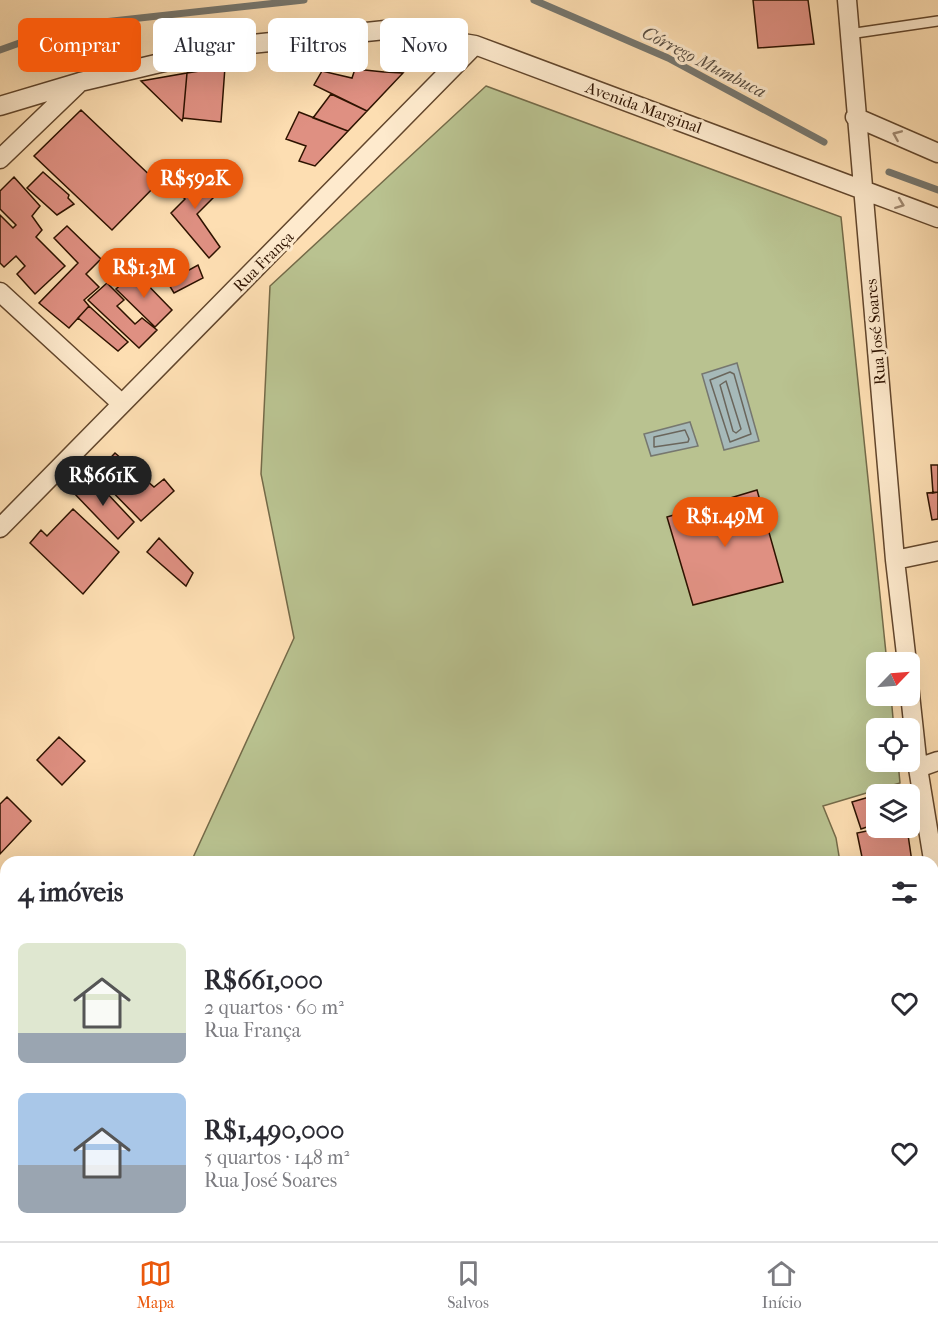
<!DOCTYPE html>
<html lang="pt">
<meta charset="utf-8">
<style>
body{margin:0;font-family:"IM FELL French Canon",serif;background:#f2f2f3;color:#2b2b33;height:100vh;display:flex;flex-direction:column;font-size:22px;white-space:nowrap}
*{box-sizing:border-box;margin:0}
p{font-size:20px;color:#7c7c81}
.icon{flex:none;width:33px;height:33px;fill:none;stroke:currentColor;stroke-width:2;stroke-linecap:round;stroke-linejoin:round}
.map{position:relative;flex:1;overflow:hidden}
.panel{position:absolute;left:0px;top:856px;width:939px;height:386px;display:flex;flex-direction:column;background:#fff;border-radius:18px 18px 0 0;box-shadow:0 6px 24px #0002}
.panel>*{flex:none}
.hud{position:absolute;left:18px;top:18px;width:600px;height:54px;display:flex;gap:12px}
.needle{width:39px;rotate:65deg}
.fabs{position:absolute;left:866px;top:652px;display:grid;gap:12px}
.fabs a{display:grid;place-items:center;width:54px;height:54px;border-radius:9px;background:#fff;box-shadow:0 6px 24px #0002;font-size:30px}
.price{position:absolute;translate:-50% -51px;padding:0 14px;border-radius:21px;background:#ea580c;color:#fff;font-size:20px;line-height:39px;filter:drop-shadow(0 2px 3px #0008)}
.price::after{content:'';position:absolute;left:50%;top:36px;width:18px;height:14px;margin-left:-9px;background:inherit;clip-path:polygon(0 0,100% 0,50% 100%)}
.price.active{background:#222;color:#fff}
ul{padding:0;list-style:none}
li{display:flex;align-items:center;gap:18px;height:150px;padding:0 18px}
li span{display:grid;place-items:center;flex:none;width:168px;height:120px;border-radius:9px;color:#555}
li>.icon{margin-inline-start:auto}
span .icon{width:72px;height:72px;fill:#fffc;stroke-width:1}
li b{font-size:26px}
h2{display:flex;justify-content:space-between;align-items:center;height:72px;padding:0 18px;font-size:26px}
.tag{padding:0 21px;border-radius:9px;background:#fff;box-shadow:0 6px 24px #0002;font-size:21px;line-height:54px}
.tag.active{background:#ea580c;color:#fff}
.dock{display:flex;justify-content:space-around;align-items:center;height:84px;border-top:2px solid #e1e1e2;background:#fff;font-size:16px;color:#7c7c81}
.dock a{display:grid;justify-items:center;gap:3px}
.dock .active{color:#ea580c}
.map>svg:first-child{display:block}
</style>
<div class="map">
<svg width="938" height="1241" viewBox="0 0 938 1241">
<rect width="100%" height="100%" fill="#fddeb2"/>
<filter id="stains"><feTurbulence type="fractalNoise" baseFrequency=".00333" numOctaves="4"/><feColorMatrix values="0 0 0 0 .2 0 0 0 0 .09 0 0 0 0 .02 0 0 0 .5 -.17"/></filter>
<radialGradient id="worn" r=".72"><stop offset=".6" stop-color="#630" stop-opacity="0"/><stop offset="1" stop-color="#630" stop-opacity=".3"/></radialGradient>
<!-- green -->
<path fill="#b9c290" stroke="#746a48" stroke-width="1.5" d="M486 86 841 217 887 663H876V696H891L894 729H876V762H898L900 783 823 806 836 838 840 862H191L294 638 261 474 270 286Z
M6 1057V1236H260L262 1241H0V1064Z"/>
<!-- water -->
<path fill="#a6b9b9" stroke="#76776f" stroke-width="1.5" d="M737 363 759 441 724 450 702 374Z
M690 422 698 446 651 456 644 434Z"/>
<g fill="none" stroke-linecap="round" stroke-linejoin="round">
<!-- shore -->
<path stroke="#6a665c" stroke-width="1.5" d="M730 372 734 374 751 434 730 442 710 380Z
M726 381 741 429 736 433 733 431 720 385Z
M685 430 689 439 688 442 654 447V437Z"/>
<!-- stream -->
<path stroke="#76776f" stroke-width="7" d="M534 0 668 58 824 142
M0 50 67 26 304 0
M889 172 938 190"/>
</g>
<!-- building -->
<path fill="#df9082" stroke="#2e1300" stroke-width="1.5" d="M753 0H808L814 44 758 48Z
M225 67 221 122 183 118 187 73Z
M355 69 384 72 403 73 367 111 314 85 322 71 352 78Z
M187 73 183 118 182 121 141 81Z
M331 94 367 111 348 131 313 118Z
M81 110 158 183 112 230 34 156Z
M299 112 348 131 315 166 299 161 306 146 286 139Z
M185 165 216 195 197 214 220 247 209 258 171 213 185 199 175 189 180 181 176 175Z
M43 172 69 195 68 198 74 204 57 215 27 188Z
M14 177 40 206 32 216 42 230 36 237 65 266 35 294 17 274 25 266 16 256 4 267 0 263V215L13 228 16 225 0 209V191Z
M67 226 101 259 86 274 99 287 84 300 89 306 69 328 39 303 78 263 54 238Z
M162 249 180 275 198 265 203 278 174 293 152 257Z
M135 272 172 310 155 327 116 289Z
M107 283 124 300 117 306 135 324 142 318 157 330 139 348 88 300Z
M89 306 128 342 118 351 78 318Z
M115 453 154 487 164 479 174 491 141 521 95 474Z
M931 465H938V492L933 493Z
M90 475 134 522 118 539 72 491Z
M757 490 783 582 693 605 667 517Z
M938 492V519L932 520 927 493Z
M73 509 119 552 83 594 30 543 41 530 47 536Z
M159 538 193 573 186 586 147 552Z
M59 737 85 761 62 785 37 760Z
M876 795V824L861 829 852 802Z
M7 797 31 821 0 854V804Z
M881 828H907L912 862H863L857 833Z
M0 943 6 948V1014L0 1020Z
M260 1236H315L317 1240 262 1241Z"/>
<g fill="none" stroke-linecap="round" stroke-linejoin="round">
<!-- lane casing -->
<g stroke="#62462c" stroke-width="12">
<path id="lane" d="M849 34 938 21"/>
</g>
<!-- street casing -->
<g stroke="#62462c" stroke-width="21">
<path id="street" d="M847 0 895 560 907 663
M0 106 80 82 232 46 385 30 475 45 938 218
M855 117 938 153
M0 159 77 85
M0 292 122 404
M0 528 475 45
M895 560 938 551
M909 685 918 768 938 890
M918 768 938 761
M0 911 6 912
M342 1236 344 1241"/>
</g>
<!-- lane -->
<use href="#lane" stroke="#feeacd" stroke-width="9"/>
<!-- street -->
<use href="#street" stroke="#feeacd" stroke-width="18"/>
</g>
<!-- one-way arrows -->
<defs><path id="oneway-chevron" d="M-2-3.5L2.5 0L-2 3.5" fill="none" stroke-width="1.6" stroke-linecap="round" stroke-linejoin="round" transform="scale(1.5)"/></defs>
<g stroke="#a08971">
<use href="#oneway-chevron" transform="translate(897 135) rotate(-157)"/>
<use href="#oneway-chevron" transform="translate(900 204) rotate(21)"/>
</g>
<g text-anchor="middle" stroke-width="6" stroke-linejoin="round" paint-order="stroke">
<!-- street labels -->
<g font-size="16" fill="#2e1300" stroke="#feeacd">
<text transform="translate(644 107) rotate(20)" y="6">Avenida Marginal</text>
<text transform="translate(263 261) rotate(-45)" y="6">Rua França</text>
<text transform="translate(875 332) rotate(-95)" y="6">Rua José Soares</text>
</g>
<!-- water labels -->
<g font-size="18" font-style="italic" fill="#584d41" stroke="#feeacd">
<text transform="translate(704 62) rotate(27)" y="6">Córrego Mumbuca</text>
</g>
</g>
<rect width="100%" height="100%" filter="url(#stains)"/>
<rect width="100%" height="100%" fill="url(#worn)"/>
</svg>
<div class="fabs">
<a><svg class="needle" viewBox="-14 -14 28 28"><path d="M0-13l5 13h-10z" fill="#e53935"/><path d="M0 13l5-13h-10z" fill="#7c7c81"/></svg></a>
<a><svg class="icon" aria-label="locate" viewBox="0 0 24 24"><circle cx="12" cy="12" r="6"/><path d="M12 2v4M12 18v4M2 12h4M18 12h4"/></svg></a>
<a><svg class="icon" aria-label="layers" viewBox="0 0 24 24"><path d="M12 4l9 5-9 5-9-5zM3 14l9 5 9-5"/></svg></a>
</div>
<b class="price" style="left:195px;top:210px">R$592K</b>
<b class="price" style="left:144px;top:299px">R$1.3M</b>
<b class="price active" style="left:103px;top:507px">R$661K</b>
<b class="price" style="left:725px;top:548px">R$1.49M</b>
<div class="hud">
<a class="tag active">Comprar</a>
<a class="tag">Alugar</a>
<a class="tag">Filtros</a>
<a class="tag">Novo</a>
</div>
<section class="panel">
<h2>4 imóveis<svg class="icon" aria-label="filters" viewBox="0 0 24 24"><path d="M4 7h16M4 17h16"/><circle cx="9" cy="7" r="2"/><circle cx="15" cy="17" r="2"/></svg></h2>
<ul>
<li><span style="background:linear-gradient(#dfe7d0 75%,#9aa5b1 0)"><svg class="icon" aria-label="home" viewBox="0 0 24 24"><path d="M3 11l9-7 9 7M6 9v11h12V9"/></svg></span><div><b>R$661,000</b><p>2 quartos · 60 m²</p><p>Rua França</p></div><svg class="icon" aria-label="heart" viewBox="0 0 24 24"><path d="M12 20l-8-8c-3-5 5-10 8-4 3-6 11-1 8 4z"/></svg></li>
<li><span style="background:linear-gradient(#a9c7e8 60%,#9aa5b1 0)"><svg class="icon" aria-label="home" viewBox="0 0 24 24"><path d="M3 11l9-7 9 7M6 9v11h12V9"/></svg></span><div><b>R$1,490,000</b><p>5 quartos · 148 m²</p><p>Rua José Soares</p></div><svg class="icon" aria-label="heart" viewBox="0 0 24 24"><path d="M12 20l-8-8c-3-5 5-10 8-4 3-6 11-1 8 4z"/></svg></li>
</ul>
</section>
</div>
<nav class="dock">
<a class="active"><svg class="icon" aria-label="map" viewBox="0 0 24 24"><path d="M3 6l6-2 6 2 6-2v14l-6 2-6-2-6 2zM9 4v14M15 6v14"/></svg>Mapa</a>
<a><svg class="icon" aria-label="saved" viewBox="0 0 24 24"><path d="M7 4h10v16l-5-4-5 4z"/></svg>Salvos</a>
<a><svg class="icon" aria-label="home" viewBox="0 0 24 24"><path d="M3 11l9-7 9 7M6 9v11h12V9"/></svg>Início</a>
</nav>
